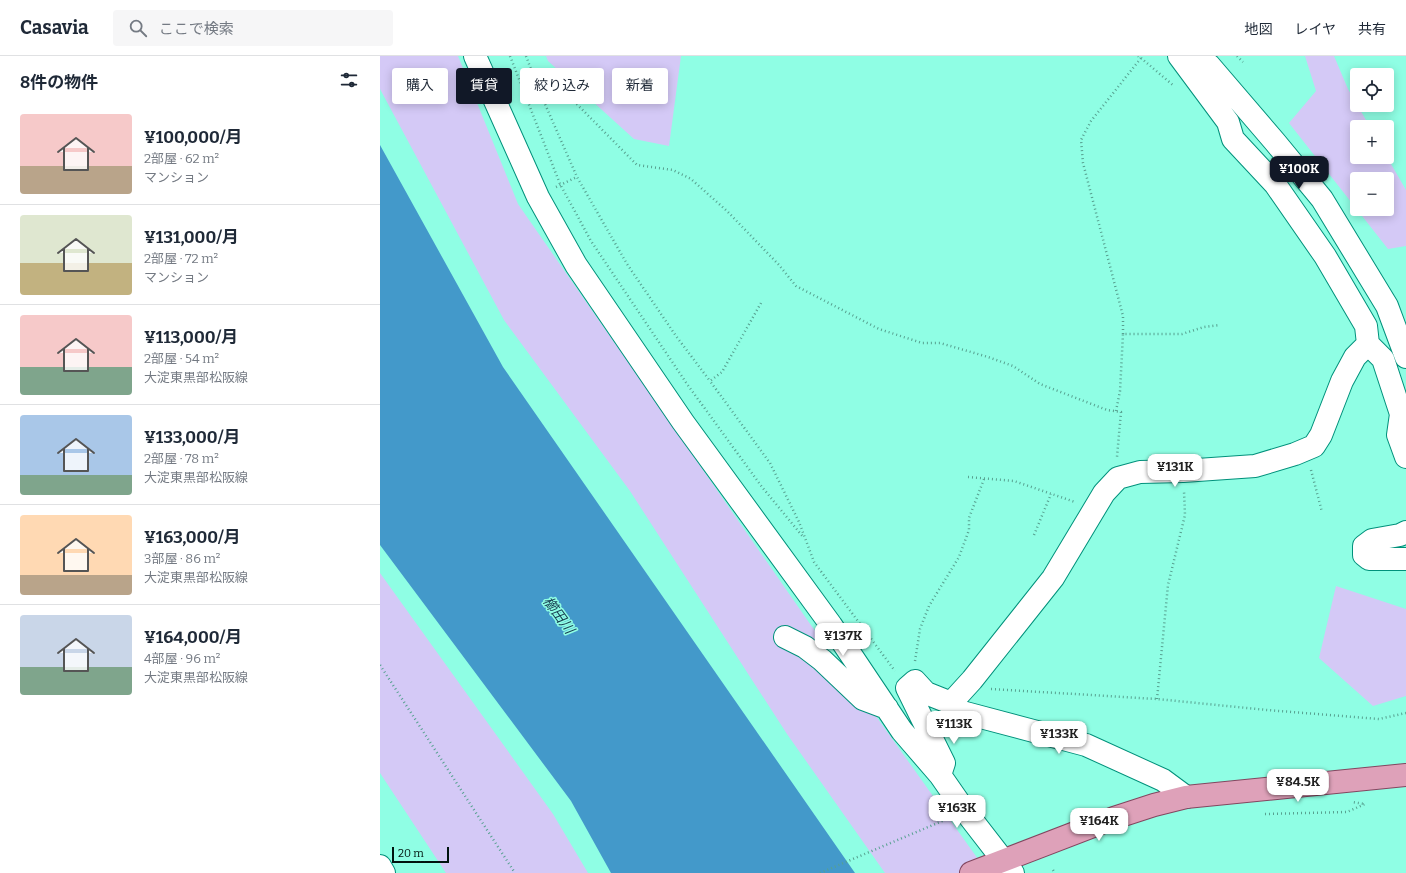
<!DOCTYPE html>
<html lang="ja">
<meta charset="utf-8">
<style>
body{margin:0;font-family:Bitter,"Noto Sans JP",serif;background:#f6f6f7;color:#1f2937;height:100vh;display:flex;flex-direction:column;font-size:15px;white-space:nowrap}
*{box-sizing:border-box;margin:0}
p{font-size:13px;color:#747a83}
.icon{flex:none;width:22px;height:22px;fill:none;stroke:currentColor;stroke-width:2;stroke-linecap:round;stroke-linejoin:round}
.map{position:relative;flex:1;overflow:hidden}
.drawer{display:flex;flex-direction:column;background:#fff;width:380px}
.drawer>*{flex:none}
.top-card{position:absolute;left:12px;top:12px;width:380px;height:36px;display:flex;gap:8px}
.tools{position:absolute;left:970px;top:12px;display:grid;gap:8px}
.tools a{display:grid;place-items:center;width:44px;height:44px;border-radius:4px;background:#fff;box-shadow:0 2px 10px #0003;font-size:20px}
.scale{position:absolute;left:12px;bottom:10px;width:57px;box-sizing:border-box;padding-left:4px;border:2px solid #00130e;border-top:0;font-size:11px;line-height:14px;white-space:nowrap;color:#00130e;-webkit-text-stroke:3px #8ffee4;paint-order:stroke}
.price{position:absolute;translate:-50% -34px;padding:0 9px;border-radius:8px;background:#fff;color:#222;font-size:13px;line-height:26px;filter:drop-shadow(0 1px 2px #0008)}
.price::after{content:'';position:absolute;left:50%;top:24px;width:12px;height:9px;margin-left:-6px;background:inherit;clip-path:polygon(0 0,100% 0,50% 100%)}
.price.selected{background:#111827;color:#fff}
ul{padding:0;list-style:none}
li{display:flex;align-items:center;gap:12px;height:100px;padding:0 20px}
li+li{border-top:1px solid #e0e1e3}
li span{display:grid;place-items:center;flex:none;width:112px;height:80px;border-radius:4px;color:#555}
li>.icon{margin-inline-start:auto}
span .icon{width:48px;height:48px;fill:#fffc;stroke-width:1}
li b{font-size:17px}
h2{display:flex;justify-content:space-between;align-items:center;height:48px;padding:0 20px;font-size:17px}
.pill{padding:0 14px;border-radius:4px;background:#fff;box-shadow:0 2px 10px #0003;font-size:14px;line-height:36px}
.pill.selected{background:#111827;color:#fff}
header{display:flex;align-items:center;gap:24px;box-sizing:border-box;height:56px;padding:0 20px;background:#fff;border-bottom:1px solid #e0e1e3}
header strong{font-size:19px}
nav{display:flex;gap:22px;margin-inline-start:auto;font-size:14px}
.search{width:280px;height:36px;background:#f6f6f7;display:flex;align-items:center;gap:10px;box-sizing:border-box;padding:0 14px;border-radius:4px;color:#747a83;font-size:15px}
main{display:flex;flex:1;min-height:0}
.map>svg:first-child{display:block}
</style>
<header>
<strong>Casavia</strong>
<div class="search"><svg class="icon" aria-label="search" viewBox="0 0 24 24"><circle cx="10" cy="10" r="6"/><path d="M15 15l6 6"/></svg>ここで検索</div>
<nav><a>地図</a><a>レイヤ</a><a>共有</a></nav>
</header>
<main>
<section class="drawer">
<h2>8件の物件<svg class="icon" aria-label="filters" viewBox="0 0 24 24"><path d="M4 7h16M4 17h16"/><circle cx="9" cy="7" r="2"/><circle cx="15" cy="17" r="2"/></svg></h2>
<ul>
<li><span style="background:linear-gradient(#f6c9c9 65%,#b9a48a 0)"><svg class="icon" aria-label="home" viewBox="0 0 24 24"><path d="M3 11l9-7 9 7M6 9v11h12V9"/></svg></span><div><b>¥100,000/月</b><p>2部屋 · 62 m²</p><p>マンション</p></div></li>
<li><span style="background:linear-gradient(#dfe7d0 60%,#c2b280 0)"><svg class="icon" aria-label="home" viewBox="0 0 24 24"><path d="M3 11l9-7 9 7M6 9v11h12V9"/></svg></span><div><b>¥131,000/月</b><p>2部屋 · 72 m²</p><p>マンション</p></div></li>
<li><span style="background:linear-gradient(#f6c9c9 65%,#7fa58c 0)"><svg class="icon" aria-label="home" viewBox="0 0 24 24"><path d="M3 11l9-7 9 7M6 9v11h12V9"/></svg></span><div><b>¥113,000/月</b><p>2部屋 · 54 m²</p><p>大淀東黒部松阪線</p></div></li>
<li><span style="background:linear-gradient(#a9c7e8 75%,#7fa58c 0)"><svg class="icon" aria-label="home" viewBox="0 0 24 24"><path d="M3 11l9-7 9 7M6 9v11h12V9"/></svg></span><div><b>¥133,000/月</b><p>2部屋 · 78 m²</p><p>大淀東黒部松阪線</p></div></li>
<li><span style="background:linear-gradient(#ffd9b3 75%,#b9a48a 0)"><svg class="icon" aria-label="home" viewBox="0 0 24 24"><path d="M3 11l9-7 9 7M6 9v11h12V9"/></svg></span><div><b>¥163,000/月</b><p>3部屋 · 86 m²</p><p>大淀東黒部松阪線</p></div></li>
<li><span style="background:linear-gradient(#c9d6e8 65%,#7fa58c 0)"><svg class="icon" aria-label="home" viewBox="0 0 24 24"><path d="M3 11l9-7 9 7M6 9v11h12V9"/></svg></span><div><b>¥164,000/月</b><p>4部屋 · 96 m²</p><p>大淀東黒部松阪線</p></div></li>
</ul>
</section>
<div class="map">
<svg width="1026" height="817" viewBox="0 0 1026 817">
<rect width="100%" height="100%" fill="#8ffee4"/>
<!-- green -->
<path fill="#d4c9f6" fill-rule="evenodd" d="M0 0H78L138 148 428 565 608 817H505L407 678 250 435 124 264 0 33Z
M166 0H301L289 90 254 83 168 5Z
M925 0H954L968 33 990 71H977V101H1007L1026 134V190L1008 193 909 67 936 35ZM977 123H1007V153H977Z
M0 517 173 758 208 817H66L0 717Z
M956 530 1026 553V640L993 650 939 602Z"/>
<!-- water -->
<path fill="#4399ca" d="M0 89 123 311 475 817H231L191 745 0 489Z"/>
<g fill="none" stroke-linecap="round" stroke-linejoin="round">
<!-- minor casing -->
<g stroke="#00917b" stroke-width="24">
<path id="minor" d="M95 0 158 141 196 209 303 366 451 569 522 675 560 719 585 755 633 817
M799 0 848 66 853 83 895 128 945 200 986 270 988 288
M817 0 829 9 895 86 942 143 1007 250 1026 301
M1021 358 1018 379 1026 401
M1026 476 1020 479 992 484 984 490V499L989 503H1026
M405 581 425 591 442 604 483 643 507 652
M571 647 592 624 673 522 724 437 738 422 760 416 803 415 875 410 915 398 934 390 941 379 962 325 975 301 988 288 1003 303 1021 358 1026 367
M560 719 564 707 527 632 535 625 546 637 571 647 578 655 706 689 783 724 806 741
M0 810 4 817"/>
</g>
<!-- major casing -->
<g stroke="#82465f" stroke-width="24">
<path id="major" d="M591 817 734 762 774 749 806 741 1026 719"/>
</g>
<!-- path -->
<path stroke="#57a190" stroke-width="2.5" stroke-dasharray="1 3" stroke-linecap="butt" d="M130 0 180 128 211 185 307 328 382 431 424 482
M146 0 158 32 197 121 247 208 296 280 330 325
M857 0 863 6
M761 2 794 30
M154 22 176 27 257 109 293 114 311 123 347 155 399 209 416 230 499 273 542 287H560L608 301 633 310 660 328 727 354 741 356 737 401
M176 131 197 121
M381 247 342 316 330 325 390 407 419 466 434 506 515 615
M743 278V260L703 107 701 84 711 65 761 2 758 0
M736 355 740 335 743 278H802L824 271 840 269
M931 414 942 456
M588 421 634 425 695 446
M654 479 671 438
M535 605 540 573 549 550 579 501 589 474V462L604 423
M0 609 135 817
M611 633 777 643 887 654 999 663 1026 657
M777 643 788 529 805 459 804 435
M885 758 967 756 985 748 972 746
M673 814 675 817
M440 817 567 763"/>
<!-- minor -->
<use href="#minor" stroke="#fff" stroke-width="22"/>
<!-- major -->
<use href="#major" stroke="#dea1b9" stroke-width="22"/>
</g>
<g text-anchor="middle" stroke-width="3" stroke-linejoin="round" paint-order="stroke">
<!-- water labels -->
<g font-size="14" font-style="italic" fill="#173c51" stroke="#8ffee4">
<text transform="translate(179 559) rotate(54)" y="5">櫛田川</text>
</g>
</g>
</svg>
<div class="tools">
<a><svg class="icon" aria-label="locate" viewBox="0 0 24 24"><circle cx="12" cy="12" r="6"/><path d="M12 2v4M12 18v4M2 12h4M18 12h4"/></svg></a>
<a>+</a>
<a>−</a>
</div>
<div class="scale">20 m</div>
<b class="price selected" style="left:919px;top:134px">¥100K</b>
<b class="price" style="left:795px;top:432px">¥131K</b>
<b class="price" style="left:463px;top:601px">¥137K</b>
<b class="price" style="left:574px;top:689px">¥113K</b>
<b class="price" style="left:679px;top:699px">¥133K</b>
<b class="price" style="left:918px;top:747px">¥84.5K</b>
<b class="price" style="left:577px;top:773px">¥163K</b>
<b class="price" style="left:719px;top:786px">¥164K</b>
<div class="top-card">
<a class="pill">購入</a>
<a class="pill selected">賃貸</a>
<a class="pill">絞り込み</a>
<a class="pill">新着</a>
</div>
</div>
</main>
